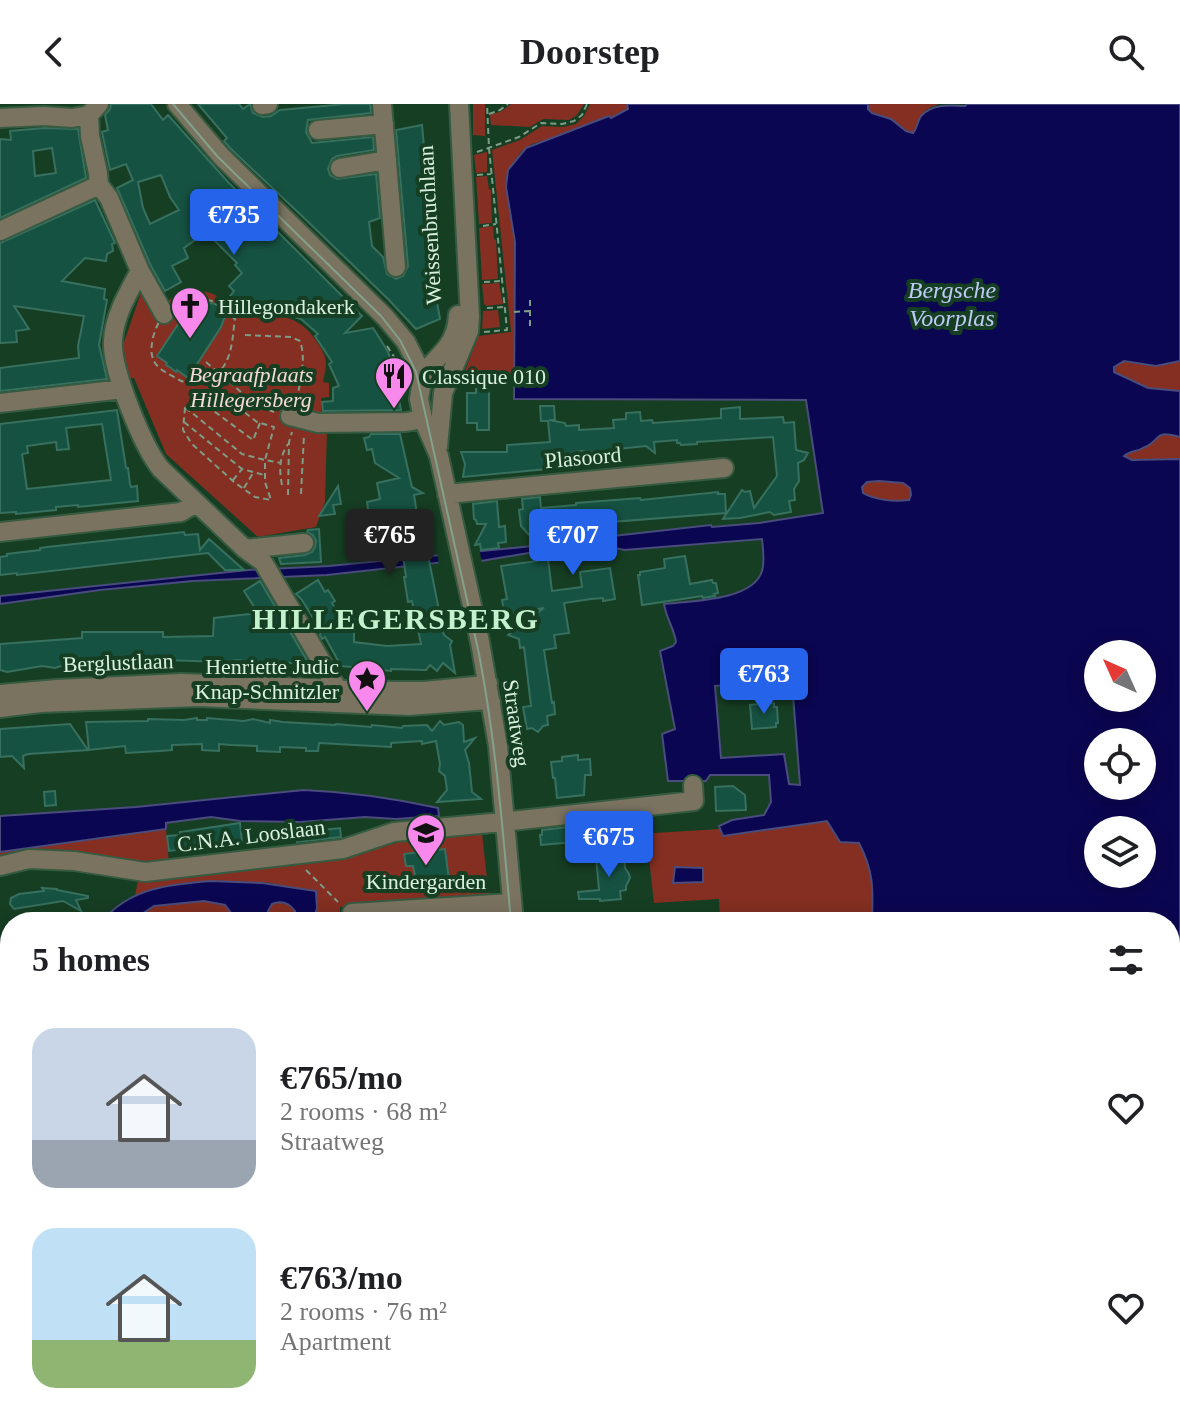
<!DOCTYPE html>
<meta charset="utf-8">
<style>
body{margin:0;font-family:Georgia,serif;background:#f6f6f6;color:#202124;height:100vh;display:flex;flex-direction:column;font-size:30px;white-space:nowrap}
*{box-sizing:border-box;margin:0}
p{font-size:26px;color:#757577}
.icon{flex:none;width:44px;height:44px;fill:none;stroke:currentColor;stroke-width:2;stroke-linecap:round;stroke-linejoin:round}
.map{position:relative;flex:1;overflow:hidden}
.details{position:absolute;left:0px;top:808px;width:1180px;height:512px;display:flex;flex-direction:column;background:#fff;border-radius:32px 32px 0 0;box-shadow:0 4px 20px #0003}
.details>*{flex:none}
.needle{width:52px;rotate:315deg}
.buttons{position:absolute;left:1084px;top:536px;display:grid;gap:16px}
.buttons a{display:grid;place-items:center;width:72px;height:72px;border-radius:50%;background:#fff;box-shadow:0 4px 20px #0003;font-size:40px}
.price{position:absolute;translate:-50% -68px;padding:0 18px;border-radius:8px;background:#2563eb;color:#fff;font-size:26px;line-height:52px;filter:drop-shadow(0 2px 4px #0008)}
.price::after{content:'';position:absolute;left:50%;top:48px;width:24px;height:18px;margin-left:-12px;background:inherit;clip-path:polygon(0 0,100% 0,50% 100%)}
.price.current{background:#222;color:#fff}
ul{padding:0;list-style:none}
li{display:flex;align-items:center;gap:24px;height:200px;padding:0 32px}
li span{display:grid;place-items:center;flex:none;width:224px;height:160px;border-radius:24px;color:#555}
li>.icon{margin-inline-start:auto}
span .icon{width:96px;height:96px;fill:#fffc;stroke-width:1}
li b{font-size:34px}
h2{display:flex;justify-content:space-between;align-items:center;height:96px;padding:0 32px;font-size:34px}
header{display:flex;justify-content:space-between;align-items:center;height:104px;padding:0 32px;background:#fff;font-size:36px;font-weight:800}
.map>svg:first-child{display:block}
</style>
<header><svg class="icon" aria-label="back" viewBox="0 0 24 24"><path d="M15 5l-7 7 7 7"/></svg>Doorstep<svg class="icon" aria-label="search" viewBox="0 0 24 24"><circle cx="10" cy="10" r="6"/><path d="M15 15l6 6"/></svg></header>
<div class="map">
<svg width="1180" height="1320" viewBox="0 0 1180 1320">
<rect width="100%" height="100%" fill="#163e23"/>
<!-- green -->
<path fill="#842f21" d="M473 0H485V32L473 31Z
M511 0H584L577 11 569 16 543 15 530 23 491 21 490 11 502 7Z
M590 0H627L628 5 610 14 597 16 564 31 532 40 521 48 508 66 507 73 508 99 515 138V271L460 280 478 232 511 228 492 46 520 36 542 22 563 23 576 20 584 12Z
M868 0H939C913 9 926 16 913 29L906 27 891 15 872 9 868 5Z
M487 48V68L476 69 474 51Z
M487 72 489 85 491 86 492 119 479 120 476 73Z
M493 122 494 135 496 136 498 175 482 176 479 124Z
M499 179 503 200 486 202 484 200 482 180Z
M143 183 157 203C171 193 195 182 213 190 222 194 232 205 239 212 273 208 300 209 319 241 322 246 326 252 326 259 326 265 324 272 323 278L329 279V293L321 294 322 324 327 326 325 398 316 423 258 433 166 350 134 274H128L123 241Z
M498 206 500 223 482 225 483 207Z
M1124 257 1141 260 1180 257V287L1148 284 1114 269V264Z
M1169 330 1180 333V355L1132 356 1124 352C1131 346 1136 348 1144 344 1156 338 1154 331 1169 330Z
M879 377 903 379 910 384 911 391 909 396C895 398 874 396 863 389L862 383 866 378Z
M616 707 618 728 621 731 720 725 723 732 827 717C837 724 852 731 860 740 876 759 872 793 872 817L720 818 719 795 654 799 648 745C635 744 621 742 608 743 593 744 583 766 567 750L568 741 574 735H600L604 729 599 722 570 710Z
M166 725 169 759 151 760 0 756V748Z
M482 729 489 793 340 803V814L491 806V818H313L317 804C305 797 292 785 279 781 269 778 258 778 248 778 209 776 172 778 135 791L138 777 143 774 389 736Z
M204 797 225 801 238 818H130L154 802Z
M279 798 289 800 295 807 294 815 292 818H272C265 809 267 800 279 798Z
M704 1310H769L765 1320H718L713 1314Z
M808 1310H903L900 1320H817Z"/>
<!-- water -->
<path fill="#0b0651" stroke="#494c7c" stroke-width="2" fill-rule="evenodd" d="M627 0H868V5L872 9 891 15 906 27 913 29C918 23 917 18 921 12 932 0 949 1 965 2L967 0H1180V257L1156 262 1124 257 1114 263V268L1148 284 1180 287V333C1152 325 1163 336 1143 344 1136 348 1131 346 1124 352L1132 356 1180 355V1320H900L903 1310H1170V818H869L872 816C873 785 874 768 859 739L840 738 827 717 723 732 719 722 732 716 764 711 771 698 769 671H710L706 677H668L662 630 675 625 660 547 673 542 676 538C674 524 666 514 664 500 690 497 753 497 762 467 765 457 763 445 762 435L624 446C597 437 577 451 552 445L481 457 480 454 327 471 193 477 100 486 0 500V492L248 466 329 462 574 438 586 435 711 421 712 423 759 419 823 409 806 296 514 295 515 138 506 83 508 66 526 44 609 12 611 14 628 5ZM879 377 903 379 910 384 911 391 909 396C895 398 874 396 863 389L862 383 867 378ZM1098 550H1142V594H1098ZM790 575 792 578 800 681 789 680 784 650 721 654 715 582ZM1098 638H1142V682H1098ZM1098 726H1142V770H1098Z
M304 686C350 688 393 694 438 704L439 712 396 715 365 713 301 718 240 717 211 713 166 719V725L0 748V712L136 703Z
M675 763 703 764V778L673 779Z
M211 777 262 779 316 787 317 804 313 818H292L294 815 295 807C289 799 282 796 272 800L268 807 272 818H238L225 801 204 797 154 802 130 818H102C128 784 171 780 211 777Z
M10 846V1310H65L66 1320H0V847Z
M298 1310H354L284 1320H224Z"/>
<!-- pier -->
<path fill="#163e23" d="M479 443 482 459 439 462 437 447Z"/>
<!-- building -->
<path fill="#165242" stroke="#37705f" stroke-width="2" fill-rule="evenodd" d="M111 0H151L163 16 168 11 228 78 362 212 345 229 373 224 377 230 388 248 393 264 401 306 323 307 322 298 333 297V284L339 282 329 260 332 258 315 232 318 230 301 215 269 205 256 206 245 197 240 204 237 202 224 215 221 223 188 274 177 266 176 268 171 264 166 261 167 259 157 252 181 216 183 217 188 208 193 211 199 204 207 210 209 199 223 201 234 187 229 182 242 169 235 161 237 159 206 128 184 144 188 154 172 162 181 178 165 187 151 162 117 84 133 76 126 60 110 66 102 28 108 26 105 11 110 5ZM161 71 170 93 179 106 150 120 143 104 138 78Z
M198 0H239L243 5 250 0 253 9 263 13 271 12 280 6 345 0H370L371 9 308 16 306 28 312 39 373 33 374 46 337 52 332 55 328 65 330 71 337 75 376 70 380 114 369 118 372 142 383 153 387 170 396 175 403 172 408 162 396 26 422 21 436 174 433 175 440 215 416 225 388 195 301 111 230 44 224 37 227 34Z
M44 24 78 25 86 74 0 114V35L11 36 10 27ZM52 44 56 69 35 72 33 47Z
M95 96 115 139 112 140 113 147 107 150 106 157 85 154 62 177 105 185 104 195 107 196 99 241 107 275 0 287V264L79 254 78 242 84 212 14 202 29 225 16 227 17 238 0 239V139Z
M476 282H489V326H477V319H467V289H476Z
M540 302H554L555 316H549L565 319 566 322 579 321V326L614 324 613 316 626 315V309L640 308 641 317 652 316 653 319 721 314V305L740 303V315L783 313 784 319 794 318 796 346 808 349 804 356 798 359 799 377 794 385 795 396 789 397 791 408 774 411 770 408 740 414 723 415 742 386 745 388 750 387 754 404 777 372 773 333 697 338V340L681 341 680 339H677V336L654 338 655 349 646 342 589 348 581 347 572 349 551 350 552 359 546 360 547 365 463 373 465 360 461 348H507V341L550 338 548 317H541Z
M117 306 126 364H128L130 380 131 383 137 382 138 397 78 403V401L56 403V406L16 410V408L0 409V320ZM102 320 111 376 27 385 22 350 28 349 27 342 56 338 57 346 69 345 66 324Z
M371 330H400L412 383 423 389 414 391 417 410 426 417 417 418 420 444 427 447 426 449 428 451 444 531 452 537 450 541 455 569 443 559 437 567 430 561 426 566 391 565V567L341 562 325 533 322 535 320 531 321 527 302 496 296 490 318 476 325 488 328 486 335 497 332 499 346 521 354 516V538L387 542 421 540 412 497 408 498 404 473H406L403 452H399L397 439 371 427 367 398 380 395 377 379 399 374 375 359 372 345 367 346 364 334 369 333Z
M338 382 341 400 333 401 335 410 319 412Z
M718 388V390H725L726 409 573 421 574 425 555 426V431L549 432 550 438 546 439 552 487 582 483 580 468 610 464 615 495 603 497V494L591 495 564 499 569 529 554 531 556 544 544 546 552 599 554 598 555 610 547 612 548 621 543 622 538 628 532 624 527 625 523 603 531 602 524 543 520 544 519 535 508 531 544 504 509 510V507L504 508 502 496 507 495 501 462 537 457 535 432H530L521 422 519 406 523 405 522 395 540 393 541 404 576 401V399L640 394 641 396Z
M497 397 499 423 505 422 506 438 498 439 499 444 481 446 480 440 475 441 486 420H477L476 416 474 415 473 400Z
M319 425 321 458 281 460 279 454 305 451 312 448 315 443 316 437 313 431 307 428 308 426Z
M184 428 185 431 198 430 200 446 209 435 244 466H225L208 449 17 471V469L0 471V453L7 452V450L40 446V444L47 443Z
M685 452 690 480 712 476 713 479H716L718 489 714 490 715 492 703 494 702 492 642 501 638 471H640V468L665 464 664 455Z
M260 477 309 560 252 557 248 560 245 557 237 556 225 558 163 556 121 560 96 559 88 562 81 560 76 563 61 562 55 564 42 562 7 568 0 566V540L82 534V528H163V533L213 532 214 514 258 509 244 487Z
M774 599V603H777L778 619H776V623L752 625 750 601Z
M197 614V616H207V614L244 617 253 615 270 619V616L283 618 335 621 336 620 371 623 372 621 402 624 403 622 427 621 432 627 440 617 444 621 459 618 463 621 464 638 475 634 465 646 469 659 472 688 481 695 437 698 447 686 445 672 439 667 440 660 436 637 422 640V637L391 639V643L319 639 318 647H306V644L280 643V648L257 647V642L232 641 219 640V647L202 646V640L172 641V646L160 647 126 649 125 642 89 646 86 618 148 617V615L184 616Z
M70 620 88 646 28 650 23 652 24 664 12 652 0 653V625Z
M578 651V656L590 655 591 671H585L584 691 557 694 555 674H553L551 658 562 657V653Z
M733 682 745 691 746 706 716 707 715 683Z
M55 687 56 701 45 702 44 688Z
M240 719 242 738 169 747 167 732 180 731V728Z
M597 720 598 736 541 741 540 731H542V726Z
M311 723 312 727 340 724 341 733 297 738 296 725Z
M445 745 449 776 454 783 423 788 422 777H416L413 762H406L404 750Z
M624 751 625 764 629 770 630 774 626 782V786L620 787 621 795 600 797V795H579L578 788 599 786 596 754Z
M42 784 57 785V786L88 792V794L76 796 81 807 63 797 14 805 10 800 11 794 19 790 44 787Z"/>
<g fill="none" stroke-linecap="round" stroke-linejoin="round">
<!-- minor casing -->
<g stroke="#365b41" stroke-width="22">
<path id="minor" d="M99 0 89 11 90 32 98 69 99 81 109 94 140 167 164 210
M177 0 221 52 385 213 406 238 417 260 422 276 419 295 423 315 439 352 480 538 498 642 514 818
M382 0 396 163
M262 1 268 0
M0 14 44 12 72 14 89 11
M318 26 384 20
M340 64 387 56
M0 127 99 81
M140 167C128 189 114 212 113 237 111 265 143 343 161 365L245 445 263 458 337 584
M422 276C427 262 438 255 447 243 455 233 457 223 458 211
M0 299 123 285
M290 312 318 319 406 318 423 315
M438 343 443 289 469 227 470 213 459 0
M447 390 724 364
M0 428 181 408 196 399
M245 445 304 439
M0 590 57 585 181 579 396 587H424L485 581 488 579
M0 604 40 599 198 593 409 602 488 596 491 598
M0 762 29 755 74 757 145 768 343 745 394 728 502 718 694 697 693 681
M352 809 512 799
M569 1310 574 1320"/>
</g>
<!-- path -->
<path stroke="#7e9c86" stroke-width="2" stroke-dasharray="6 4" stroke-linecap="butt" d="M489 10 500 6 508 0
M477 48 519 33 541 19 562 20 574 17 582 11 587 0
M477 71 491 70
M483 122 496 120
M484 178 502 177
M207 196 212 197 235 215C233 227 233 239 229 251 221 275 198 288 176 274 168 270 156 264 153 255 148 242 156 218 166 209 176 200 193 199 207 196Z
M487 204 504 203
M514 208 529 207
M530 222V193
M484 228 507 226 489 44 487 0
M245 231 291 233 300 237C307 257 299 278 297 298
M387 242 396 256 403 293
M206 258 255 300 274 308
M185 304 191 308 242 350 265 356V378L271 396 255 393 234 378 192 340 183 326Z
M184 318 242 365 264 371
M260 319 253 336 207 302 226 294 257 318 274 323 265 356 281 359
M233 376 242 365
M282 381C279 366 279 352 289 339
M244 384 253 369
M301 390 304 331
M288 391 289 338 292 328
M306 766 338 798"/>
<!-- minor -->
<use href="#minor" stroke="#7a7360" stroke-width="18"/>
<!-- tram -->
<path stroke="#83a18b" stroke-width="2" d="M173 0 217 52 381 212 400 236 416 268 479 550C496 639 503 728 511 818
M566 1310 571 1320"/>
</g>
<!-- icons -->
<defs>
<g id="church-pin" transform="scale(2)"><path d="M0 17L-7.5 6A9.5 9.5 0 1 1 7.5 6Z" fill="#f888eb" stroke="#163e23"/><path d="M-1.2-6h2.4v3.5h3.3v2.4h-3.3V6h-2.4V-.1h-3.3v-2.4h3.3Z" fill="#111"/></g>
<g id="restaurant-pin" transform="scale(2)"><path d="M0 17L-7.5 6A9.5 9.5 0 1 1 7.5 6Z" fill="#f888eb" stroke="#163e23"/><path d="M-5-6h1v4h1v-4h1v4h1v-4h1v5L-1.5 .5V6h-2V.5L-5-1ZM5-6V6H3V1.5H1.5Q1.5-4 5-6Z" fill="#111"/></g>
<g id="sight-pin" transform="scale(2)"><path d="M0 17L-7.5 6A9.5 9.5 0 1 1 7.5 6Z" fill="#f888eb" stroke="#163e23"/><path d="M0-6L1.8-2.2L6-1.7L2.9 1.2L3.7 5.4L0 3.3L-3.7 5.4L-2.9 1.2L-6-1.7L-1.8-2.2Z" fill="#111"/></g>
<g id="school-pin" transform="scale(2)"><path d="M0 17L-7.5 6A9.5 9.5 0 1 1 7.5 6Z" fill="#f888eb" stroke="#163e23"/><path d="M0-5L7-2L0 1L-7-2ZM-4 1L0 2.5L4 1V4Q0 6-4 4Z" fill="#111"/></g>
</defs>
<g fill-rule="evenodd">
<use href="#church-pin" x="190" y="202"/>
<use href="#restaurant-pin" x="394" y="272"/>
<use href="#sight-pin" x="367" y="575"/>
<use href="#school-pin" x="426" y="729"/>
</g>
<g text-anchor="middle" stroke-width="8" stroke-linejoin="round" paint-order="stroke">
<!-- street labels -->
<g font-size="22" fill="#dbf1e0" stroke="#163e23">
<text transform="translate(429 121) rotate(-93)" y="8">Weissenbruchlaan</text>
<text transform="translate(583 353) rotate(-5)" y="8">Plasoord</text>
<text transform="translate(118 558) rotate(-2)" y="8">Berglustlaan</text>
<text transform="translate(517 619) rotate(82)" y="8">Straatweg</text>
<text transform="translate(251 731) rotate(-7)" y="8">C.N.A. Looslaan</text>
</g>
<!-- poi labels -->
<g font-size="22" fill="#dbf1e0" stroke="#163e23" text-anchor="start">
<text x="218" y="210">Hillegondakerk</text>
<text x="422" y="280">Classique 010</text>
<text x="339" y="570" text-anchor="end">Henriette Judic<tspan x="339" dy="25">Knap-Schnitzler</tspan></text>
<text x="426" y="785" text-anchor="middle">Kindergarden</text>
</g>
<!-- park labels -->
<g font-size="22" font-style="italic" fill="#f5dad4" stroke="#163e23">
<text x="251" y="278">Begraafplaats<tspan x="251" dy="25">Hillegersberg</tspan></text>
</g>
<!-- water labels -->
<g font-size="24" font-style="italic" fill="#becbf6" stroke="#163e23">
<text x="952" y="194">Bergsche<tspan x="952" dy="28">Voorplas</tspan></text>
</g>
<!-- district labels -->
<g font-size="30" font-weight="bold" letter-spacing="2" fill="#c4f1ce" stroke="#163e23">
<text x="396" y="525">HILLEGERSBERG</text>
</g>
</g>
</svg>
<div class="buttons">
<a><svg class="needle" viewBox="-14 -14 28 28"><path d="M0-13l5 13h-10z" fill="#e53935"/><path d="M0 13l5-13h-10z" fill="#757577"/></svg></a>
<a><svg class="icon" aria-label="locate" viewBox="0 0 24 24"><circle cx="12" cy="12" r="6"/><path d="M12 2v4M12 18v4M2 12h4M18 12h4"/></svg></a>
<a><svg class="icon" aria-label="layers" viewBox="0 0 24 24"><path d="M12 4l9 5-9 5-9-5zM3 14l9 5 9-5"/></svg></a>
</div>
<b class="price" style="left:234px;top:153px">€735</b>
<b class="price current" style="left:390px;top:473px">€765</b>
<b class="price" style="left:573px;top:473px">€707</b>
<b class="price" style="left:764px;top:612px">€763</b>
<b class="price" style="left:609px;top:775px">€675</b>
<section class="details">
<h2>5 homes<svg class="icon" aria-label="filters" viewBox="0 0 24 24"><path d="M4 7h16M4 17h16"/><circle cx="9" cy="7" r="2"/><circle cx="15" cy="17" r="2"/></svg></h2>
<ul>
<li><span style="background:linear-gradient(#c9d6e8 70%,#9aa5b1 0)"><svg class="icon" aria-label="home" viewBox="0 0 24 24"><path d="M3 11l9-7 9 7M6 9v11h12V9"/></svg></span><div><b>€765/mo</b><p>2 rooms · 68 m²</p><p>Straatweg</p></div><svg class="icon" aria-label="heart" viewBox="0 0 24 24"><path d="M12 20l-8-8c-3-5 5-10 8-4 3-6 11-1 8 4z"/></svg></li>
<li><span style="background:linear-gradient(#bfe0f5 70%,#8fb573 0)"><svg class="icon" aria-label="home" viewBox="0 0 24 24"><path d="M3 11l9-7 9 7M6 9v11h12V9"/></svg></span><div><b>€763/mo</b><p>2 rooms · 76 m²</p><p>Apartment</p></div><svg class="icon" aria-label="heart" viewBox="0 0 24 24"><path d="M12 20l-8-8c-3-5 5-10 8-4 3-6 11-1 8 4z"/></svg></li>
</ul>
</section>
</div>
